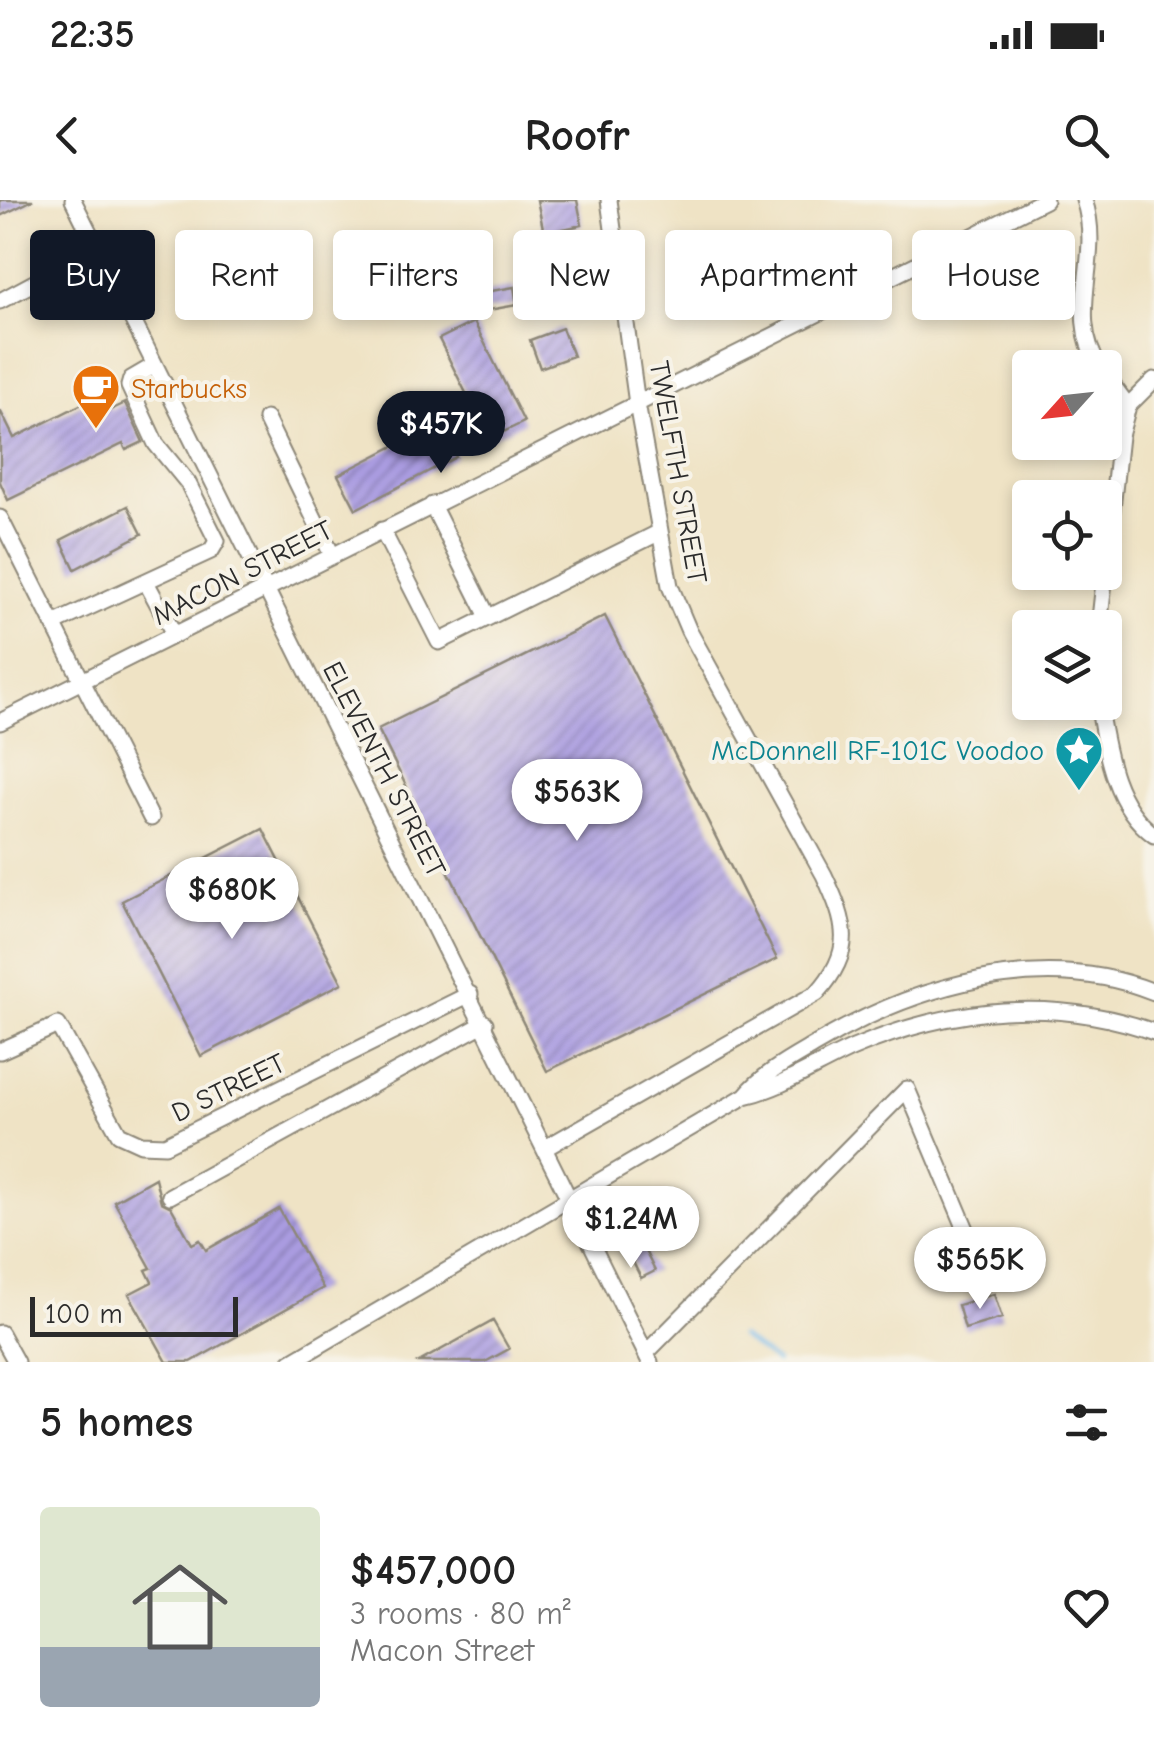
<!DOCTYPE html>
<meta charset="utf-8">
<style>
body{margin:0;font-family:"Comic Neue",sans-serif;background:#f2f2f2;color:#222;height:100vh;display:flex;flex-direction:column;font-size:38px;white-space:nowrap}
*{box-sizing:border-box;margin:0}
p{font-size:32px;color:#767676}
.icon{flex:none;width:55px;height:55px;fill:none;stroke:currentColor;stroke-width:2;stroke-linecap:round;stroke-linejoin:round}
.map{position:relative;height:1162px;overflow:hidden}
.sheet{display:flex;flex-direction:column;background:#fff;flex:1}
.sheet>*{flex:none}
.banner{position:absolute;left:30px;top:30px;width:1095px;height:90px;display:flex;gap:20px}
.needle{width:65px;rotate:243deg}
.controls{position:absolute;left:1012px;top:150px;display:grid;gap:20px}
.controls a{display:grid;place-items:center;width:110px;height:110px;border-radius:10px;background:#fff;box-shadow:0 5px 15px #0003;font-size:50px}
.scale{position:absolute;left:30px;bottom:25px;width:208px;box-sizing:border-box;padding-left:10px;border:5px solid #2b2b2b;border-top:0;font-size:28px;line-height:35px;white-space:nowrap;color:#2b2b2b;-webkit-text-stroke:8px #f7f3e8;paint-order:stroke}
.price{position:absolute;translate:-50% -85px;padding:0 22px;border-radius:35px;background:#fff;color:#222;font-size:32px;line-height:65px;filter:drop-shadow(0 2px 5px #0008)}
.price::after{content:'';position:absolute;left:50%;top:60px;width:30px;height:22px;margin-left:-15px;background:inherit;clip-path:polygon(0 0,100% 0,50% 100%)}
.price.active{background:#111827;color:#fff}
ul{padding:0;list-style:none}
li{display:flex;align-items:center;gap:30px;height:250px;padding:0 40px}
li span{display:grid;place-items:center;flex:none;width:280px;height:200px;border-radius:10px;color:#555}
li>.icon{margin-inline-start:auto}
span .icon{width:120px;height:120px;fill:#fffc;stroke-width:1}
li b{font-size:42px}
h2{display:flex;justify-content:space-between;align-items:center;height:120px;padding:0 40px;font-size:42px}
.chip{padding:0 35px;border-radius:10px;background:#fff;box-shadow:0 5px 15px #0003;font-size:35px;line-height:90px}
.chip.active{background:#111827;color:#fff}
.status{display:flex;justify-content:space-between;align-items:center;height:70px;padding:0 50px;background:#fff;direction:ltr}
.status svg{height:28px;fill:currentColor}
header{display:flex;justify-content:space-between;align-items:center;height:130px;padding:0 40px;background:#fff;font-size:45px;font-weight:700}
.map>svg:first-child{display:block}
</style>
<div class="status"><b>22:35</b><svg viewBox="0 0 49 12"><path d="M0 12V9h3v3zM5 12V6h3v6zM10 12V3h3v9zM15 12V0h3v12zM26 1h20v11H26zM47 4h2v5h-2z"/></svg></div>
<header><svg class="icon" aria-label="back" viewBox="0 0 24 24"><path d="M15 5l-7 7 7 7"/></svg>Roofr<svg class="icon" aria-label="search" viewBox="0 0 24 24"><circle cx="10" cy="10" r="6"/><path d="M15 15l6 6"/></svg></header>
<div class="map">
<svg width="1154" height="1162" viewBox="0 0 1154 1162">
<defs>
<pattern id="building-hatch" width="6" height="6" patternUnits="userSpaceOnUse" patternTransform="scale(2.5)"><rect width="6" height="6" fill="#aa9ce1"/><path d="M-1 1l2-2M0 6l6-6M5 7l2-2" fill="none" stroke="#8b7fb7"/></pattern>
</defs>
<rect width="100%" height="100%" fill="#f7f3e8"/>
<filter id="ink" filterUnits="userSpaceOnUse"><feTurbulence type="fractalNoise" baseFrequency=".01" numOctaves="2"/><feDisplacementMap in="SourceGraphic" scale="20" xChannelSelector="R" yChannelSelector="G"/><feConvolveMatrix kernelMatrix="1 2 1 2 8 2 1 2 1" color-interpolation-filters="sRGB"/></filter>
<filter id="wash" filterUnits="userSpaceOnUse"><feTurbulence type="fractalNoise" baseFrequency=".0048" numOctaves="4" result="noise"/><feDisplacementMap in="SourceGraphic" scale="40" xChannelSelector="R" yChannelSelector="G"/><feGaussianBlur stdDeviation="2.25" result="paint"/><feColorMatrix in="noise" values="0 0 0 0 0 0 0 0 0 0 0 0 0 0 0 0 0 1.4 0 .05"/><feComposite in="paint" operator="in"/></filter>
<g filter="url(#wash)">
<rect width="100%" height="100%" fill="#efe3c5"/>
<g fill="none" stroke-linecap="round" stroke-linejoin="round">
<!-- stream -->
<path stroke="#77bdee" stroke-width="4" d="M740 1136 776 1162"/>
</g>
<g id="blocks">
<!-- building -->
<path fill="url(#building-hatch)" d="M0 0H33L0 16Z
M537 0H577L582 25 544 33Z
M514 87 517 105 483 111 480 93Z
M474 122 524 222 489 239 439 139Z
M562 128 573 156 540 168 530 140Z
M102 194 110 210 125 203 143 242 126 250 123 244 8 300 0 282V210L14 238Z
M439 223 456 257 356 309 338 275Z
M128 306 142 334 75 369 61 340Z
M605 416 777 759 547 871 378 529Z
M263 629 342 783 201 856 122 701Z
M155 978 161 1002 171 1007 192 1044 200 1040 206 1050 279 1009 323 1088 191 1162H167L129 1094 152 1082 146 1070 151 1068 114 1001Z
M654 1021 661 1036 645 1044 637 1029Z
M643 1047 655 1071 641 1078 629 1054Z
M994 1094 1002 1118 965 1129 958 1105Z
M493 1121 509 1149 485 1162H419Z"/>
</g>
</g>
<g filter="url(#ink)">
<use href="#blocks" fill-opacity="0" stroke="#8d8778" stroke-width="2.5"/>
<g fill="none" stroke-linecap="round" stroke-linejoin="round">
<!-- minor casing -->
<g stroke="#8d8778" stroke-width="19">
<path id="minor" d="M73 0 650 1162
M1084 0C1104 59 1064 113 1100 168
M0 101 97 49
M1105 175 1128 206
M266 219 332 355
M432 305 488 417
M0 318 151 618
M382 330 439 442 660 332
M146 382 174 434
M53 424 211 351 217 341 188 283 156 244 129 186 131 179 155 165
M1099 428 1120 236 1128 206 1154 180
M1098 502C1106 550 1113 605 1154 635
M0 522 1045 0
M0 851 58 825 119 934 141 944 165 945 470 794
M745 896C765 872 791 859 818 843 915 785 1043 748 1154 792
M547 947 817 793C855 751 847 724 824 675L689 431 670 386 637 204 609 0
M170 996 485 823
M0 1133 16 1162
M646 1153 907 889 973 1046
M291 1162 745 896C785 887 818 863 856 847 951 807 1055 796 1154 832"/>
</g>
<!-- minor -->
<use href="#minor" stroke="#fff" stroke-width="15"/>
</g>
</g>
<!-- icons -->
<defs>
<g id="cafe-pin" transform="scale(2.5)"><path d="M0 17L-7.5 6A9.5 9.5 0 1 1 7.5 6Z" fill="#e8710a" stroke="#f7f3e8"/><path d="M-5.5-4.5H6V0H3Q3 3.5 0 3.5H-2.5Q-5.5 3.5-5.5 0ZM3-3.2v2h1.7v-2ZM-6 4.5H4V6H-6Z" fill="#fff"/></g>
<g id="sight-pin" transform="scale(2.5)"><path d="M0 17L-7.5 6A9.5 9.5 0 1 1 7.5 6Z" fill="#0f9aa8" stroke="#f7f3e8"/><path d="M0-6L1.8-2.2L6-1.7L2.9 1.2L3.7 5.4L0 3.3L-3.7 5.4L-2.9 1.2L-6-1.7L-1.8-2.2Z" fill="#fff"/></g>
</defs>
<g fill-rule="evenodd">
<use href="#cafe-pin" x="96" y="188"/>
<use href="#sight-pin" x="1079" y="550"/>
</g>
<g text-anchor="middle" stroke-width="8" stroke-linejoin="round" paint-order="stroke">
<!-- food labels -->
<g font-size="28" fill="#c56008" stroke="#f7f3e8" text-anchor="start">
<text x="131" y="198">Starbucks</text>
</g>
<!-- street labels -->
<g font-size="28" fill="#2b2b2b" stroke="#f7f3e8">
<text transform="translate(679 272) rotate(80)" y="10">TWELFTH STREET</text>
<text transform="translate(242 372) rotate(-27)" y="10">MACON STREET</text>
<text transform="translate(385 569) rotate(63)" y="10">ELEVENTH STREET</text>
<text transform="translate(228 887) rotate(-26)" y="10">D STREET</text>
</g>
<!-- culture labels -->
<g font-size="28" fill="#0d838f" stroke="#f7f3e8" text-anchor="end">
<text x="1044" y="560">McDonnell RF-101C Voodoo</text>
</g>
</g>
</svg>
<div class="controls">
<a><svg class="needle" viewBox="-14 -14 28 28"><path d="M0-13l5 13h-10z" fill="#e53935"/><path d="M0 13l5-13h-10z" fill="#767676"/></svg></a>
<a><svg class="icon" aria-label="locate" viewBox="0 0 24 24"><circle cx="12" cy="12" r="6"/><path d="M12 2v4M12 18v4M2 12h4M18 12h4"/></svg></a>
<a><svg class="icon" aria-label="layers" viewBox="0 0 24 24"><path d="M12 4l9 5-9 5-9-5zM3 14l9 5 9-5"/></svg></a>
</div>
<div class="scale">100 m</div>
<b class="price active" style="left:441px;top:276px">$457K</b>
<b class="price" style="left:577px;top:644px">$563K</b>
<b class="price" style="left:232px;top:742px">$680K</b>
<b class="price" style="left:631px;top:1071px">$1.24M</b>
<b class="price" style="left:980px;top:1112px">$565K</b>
<div class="banner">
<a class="chip active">Buy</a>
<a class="chip">Rent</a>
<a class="chip">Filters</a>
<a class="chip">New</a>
<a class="chip">Apartment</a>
<a class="chip">House</a>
</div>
</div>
<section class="sheet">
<h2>5 homes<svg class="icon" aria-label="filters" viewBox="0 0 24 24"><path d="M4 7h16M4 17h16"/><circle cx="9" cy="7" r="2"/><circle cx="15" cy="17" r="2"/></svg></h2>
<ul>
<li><span style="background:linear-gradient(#dfe7d0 70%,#9aa5b1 0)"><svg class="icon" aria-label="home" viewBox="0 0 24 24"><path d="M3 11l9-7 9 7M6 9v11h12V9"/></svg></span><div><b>$457,000</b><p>3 rooms · 80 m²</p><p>Macon Street</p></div><svg class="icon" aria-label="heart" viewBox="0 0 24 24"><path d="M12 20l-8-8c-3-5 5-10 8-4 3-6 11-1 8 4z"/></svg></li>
</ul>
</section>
